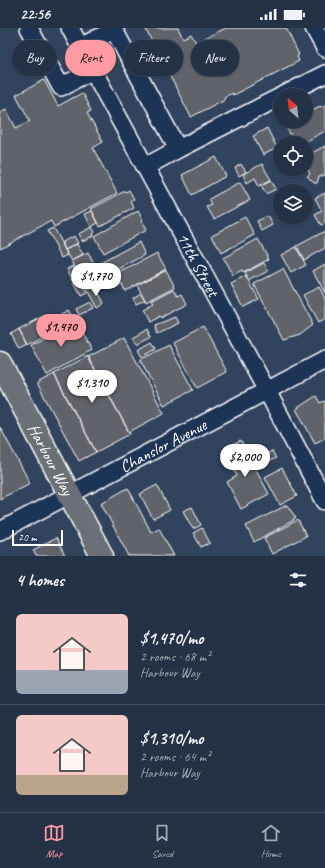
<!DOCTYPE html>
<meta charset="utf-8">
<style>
body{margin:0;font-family:Caveat,sans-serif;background:#2d3a4d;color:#f1f3f6;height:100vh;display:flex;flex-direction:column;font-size:15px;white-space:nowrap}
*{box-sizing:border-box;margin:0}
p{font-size:13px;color:#a3aab3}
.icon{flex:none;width:22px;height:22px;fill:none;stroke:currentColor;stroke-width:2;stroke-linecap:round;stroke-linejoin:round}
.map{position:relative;height:528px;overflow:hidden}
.sheet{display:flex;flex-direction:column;background:#253246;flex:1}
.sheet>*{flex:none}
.banner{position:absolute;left:12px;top:12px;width:301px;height:36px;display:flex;gap:8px}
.needle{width:26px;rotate:332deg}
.tools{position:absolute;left:273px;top:60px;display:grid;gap:8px}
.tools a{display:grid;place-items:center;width:40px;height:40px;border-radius:50%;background:#253246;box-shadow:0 1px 3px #0004,0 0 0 1px #424d5f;font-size:20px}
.scale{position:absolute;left:12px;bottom:10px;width:51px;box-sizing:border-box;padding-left:4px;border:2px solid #fff;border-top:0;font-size:11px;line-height:14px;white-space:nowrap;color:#fff;-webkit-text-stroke:3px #1d3557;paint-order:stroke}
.price{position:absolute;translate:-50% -34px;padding:0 9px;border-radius:14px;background:#fff;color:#222;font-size:13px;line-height:26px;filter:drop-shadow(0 1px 2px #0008)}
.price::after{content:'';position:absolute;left:50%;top:24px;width:12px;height:9px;margin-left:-6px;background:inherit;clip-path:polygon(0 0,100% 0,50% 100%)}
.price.on{background:#ff9aa2;color:#111}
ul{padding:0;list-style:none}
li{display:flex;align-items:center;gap:12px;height:100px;padding:0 16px}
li+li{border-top:1px solid #424d5f}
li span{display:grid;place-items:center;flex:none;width:112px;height:80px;border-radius:6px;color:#555}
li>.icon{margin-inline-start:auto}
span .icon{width:48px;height:48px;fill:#fffc;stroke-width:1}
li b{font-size:17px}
h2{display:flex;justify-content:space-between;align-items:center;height:48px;padding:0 16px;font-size:17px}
.pill{padding:0 14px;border-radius:18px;background:#253246;box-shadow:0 1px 3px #0004,0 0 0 1px #424d5f;font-size:14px;line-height:36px}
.pill.on{background:#ff9aa2;color:#111}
.status{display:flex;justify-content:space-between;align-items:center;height:28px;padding:0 20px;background:#253246;direction:ltr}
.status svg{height:11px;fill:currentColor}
.menu{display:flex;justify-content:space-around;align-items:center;height:56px;border-top:1px solid #424d5f;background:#253246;font-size:11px;color:#a3aab3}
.menu a{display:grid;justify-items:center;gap:2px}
.menu .on{color:#ff9aa2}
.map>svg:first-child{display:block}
</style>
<div class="status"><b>22:56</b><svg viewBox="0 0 49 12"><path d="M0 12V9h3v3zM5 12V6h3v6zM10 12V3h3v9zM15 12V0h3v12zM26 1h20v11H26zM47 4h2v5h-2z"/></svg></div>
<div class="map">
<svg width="325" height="528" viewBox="0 0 325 528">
<rect width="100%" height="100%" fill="#31435d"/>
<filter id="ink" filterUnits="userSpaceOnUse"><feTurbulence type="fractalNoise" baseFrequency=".025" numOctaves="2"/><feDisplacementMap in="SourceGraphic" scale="8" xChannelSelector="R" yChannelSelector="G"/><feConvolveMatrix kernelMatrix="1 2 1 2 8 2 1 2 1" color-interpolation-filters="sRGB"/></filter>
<g filter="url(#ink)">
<!-- building -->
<path fill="#60646a" stroke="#fff" d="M145 0H178L183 10 191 6 198 18 204 15 203 11 226 0H286L299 27 297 28 299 33 233 67 232 65 224 69 225 71 191 89Z
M44 52 58 78 82 65 91 83 87 85 103 114 93 120 117 165 54 199 51 193 0 220V84L6 81 16 100 30 93 16 67Z
M325 77V103L303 115H295L285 97 291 93H306V85L320 78 321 79Z
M267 100 277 120 263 127 253 108Z
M325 118V147L319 149 317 155H314L307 148 310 146 306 138V128Z
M216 129 226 148 192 167 182 147Z
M241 136 246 144 239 148 235 140Z
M262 136 271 152 259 158 255 150 247 155 243 146Z
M271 152 276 161 266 166 261 157Z
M240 154 250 172 214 191 207 179 212 177 209 171Z
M129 162 134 171 131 173 134 180 100 198 91 181 125 163 126 164Z
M325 165V195L321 197 315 187 322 183 315 170Z
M92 183 98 195 91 199 85 186Z
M138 183 143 192 141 193 146 202 103 225 94 208Z
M268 188 273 197 262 203 257 193Z
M245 189 255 207 221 225 212 207Z
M92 199 95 204 92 206 93 208 82 213 78 206Z
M53 200 68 227 62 230 47 203Z
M325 203V220L304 232 297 218Z
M74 208 78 215 65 222 62 214Z
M258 211 269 231 243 245 242 243 233 248 223 230Z
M139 214 145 227 102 250 95 238Z
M77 216 83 227 72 233 65 222Z
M296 219 306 237 291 245 281 227Z
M88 225 94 236 78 245 72 233Z
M157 225 166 241 125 263 122 256 115 260 110 250Z
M264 235 268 243 249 253 245 245Z
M325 236V265L313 243Z
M73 238 87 265 81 268 67 241Z
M283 241 313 297 300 307 284 312 254 256Z
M166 242 175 259 146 274 137 257Z
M246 248 259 271 243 279 231 256Z
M95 258 104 275 97 280 87 262Z
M319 259 325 270V291L318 295 303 267Z
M174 261 178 268 182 266 187 276 160 290 159 288 148 294 142 282 153 276 151 273Z
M141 265 145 272 136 276 133 270Z
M90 274 93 280 79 287 76 281Z
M69 282 72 287 57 295 55 290Z
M48 286 55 298 46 303 47 306 27 317 19 301Z
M175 289 178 295 157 305 154 299H155L154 297Z
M75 293 92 322 47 347 31 317Z
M203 299 227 344 197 360 173 315Z
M19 301 27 317 19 321 11 306Z
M147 301 151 309 137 316 133 309Z
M124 310 164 385 129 404 88 329Z
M152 314 156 321 142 329 138 322Z
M169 317 193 362 164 377 140 332Z
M88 328 130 406 96 424 54 346Z
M54 346 96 424 79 433 37 355Z
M316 368 320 375 324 373 325 374V410L315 415 296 381Z
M0 399 30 455 0 471Z
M241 413 269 466 241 481 227 454 237 448 233 440 236 439 226 420Z
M272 423 276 430 270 433 266 426Z
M282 440 297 468 280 477 265 449Z
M157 457 170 482 153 491 140 466Z
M128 460 151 504 159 500 174 528H129L101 475Z
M287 477 296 490 293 491 294 492 254 514 246 498Z
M192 479 201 497 193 501 183 483Z
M298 492 306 508 272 526 264 510Z
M202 500 210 515 201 519 193 505Z
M56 510 65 528H36L33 522Z"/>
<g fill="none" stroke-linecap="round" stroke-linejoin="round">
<!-- minor casing -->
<g stroke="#fff" stroke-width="20">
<g id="minor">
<path d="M29 0 61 59 93 42"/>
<path id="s1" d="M70 0 267 363 325 473"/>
<path d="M314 0 325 20"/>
<path d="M80 19 114 2 178 121 280 69"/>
<path d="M284 67 325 46"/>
<path d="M145 139 178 121"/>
<path id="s2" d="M0 503 325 332"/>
</g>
</g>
<!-- major casing -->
<g stroke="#fff" stroke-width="25">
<g id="major">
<path id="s3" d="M0 335 102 528"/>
</g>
</g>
<!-- minor -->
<use href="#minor" stroke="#1d3557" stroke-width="17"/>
<!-- major -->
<use href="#major" stroke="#6b6f75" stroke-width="22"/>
</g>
</g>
<g text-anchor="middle" stroke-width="3" stroke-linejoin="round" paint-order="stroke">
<!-- street labels -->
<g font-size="17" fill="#fff" stroke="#1d3557">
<text dy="6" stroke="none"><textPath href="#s1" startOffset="269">11th Street</textPath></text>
<text dy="6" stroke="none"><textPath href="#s2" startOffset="184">Chanslor Avenue</textPath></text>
<text dy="6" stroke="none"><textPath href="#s3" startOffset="109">Harbour Way</textPath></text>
</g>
</g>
</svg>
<div class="tools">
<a><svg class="needle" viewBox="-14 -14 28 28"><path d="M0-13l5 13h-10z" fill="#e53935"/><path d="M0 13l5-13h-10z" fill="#a3aab3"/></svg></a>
<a><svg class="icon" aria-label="locate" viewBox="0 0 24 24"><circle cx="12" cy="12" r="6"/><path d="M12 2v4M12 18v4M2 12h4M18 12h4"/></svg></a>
<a><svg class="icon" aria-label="layers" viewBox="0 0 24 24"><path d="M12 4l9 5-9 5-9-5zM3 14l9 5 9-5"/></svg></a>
</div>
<div class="scale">20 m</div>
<b class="price" style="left:96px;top:269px">$1,770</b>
<b class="price on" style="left:61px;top:320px">$1,470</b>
<b class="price" style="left:92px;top:376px">$1,310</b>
<b class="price" style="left:245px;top:450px">$2,000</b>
<div class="banner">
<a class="pill">Buy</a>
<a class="pill on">Rent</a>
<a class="pill">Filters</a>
<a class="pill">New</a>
</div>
</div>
<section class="sheet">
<h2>4 homes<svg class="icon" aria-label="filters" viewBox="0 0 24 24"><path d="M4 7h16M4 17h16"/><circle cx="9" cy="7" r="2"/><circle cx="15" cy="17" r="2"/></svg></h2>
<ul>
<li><span style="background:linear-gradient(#f6c9c9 70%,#9aa5b1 0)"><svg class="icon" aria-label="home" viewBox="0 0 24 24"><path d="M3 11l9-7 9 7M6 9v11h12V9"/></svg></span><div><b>$1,470/mo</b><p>2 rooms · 68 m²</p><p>Harbour Way</p></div></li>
<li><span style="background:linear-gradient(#f6c9c9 75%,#b9a48a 0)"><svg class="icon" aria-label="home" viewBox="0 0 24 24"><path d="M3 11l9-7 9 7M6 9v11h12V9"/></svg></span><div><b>$1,310/mo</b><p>2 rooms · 64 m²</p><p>Harbour Way</p></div></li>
</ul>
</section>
<nav class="menu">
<a class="on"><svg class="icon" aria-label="map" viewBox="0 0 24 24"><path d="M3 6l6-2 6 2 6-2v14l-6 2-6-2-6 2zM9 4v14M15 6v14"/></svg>Map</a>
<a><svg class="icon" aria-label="saved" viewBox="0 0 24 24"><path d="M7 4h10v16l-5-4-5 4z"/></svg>Saved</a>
<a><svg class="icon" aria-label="home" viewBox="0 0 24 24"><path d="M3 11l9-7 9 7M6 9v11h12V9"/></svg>Home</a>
</nav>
